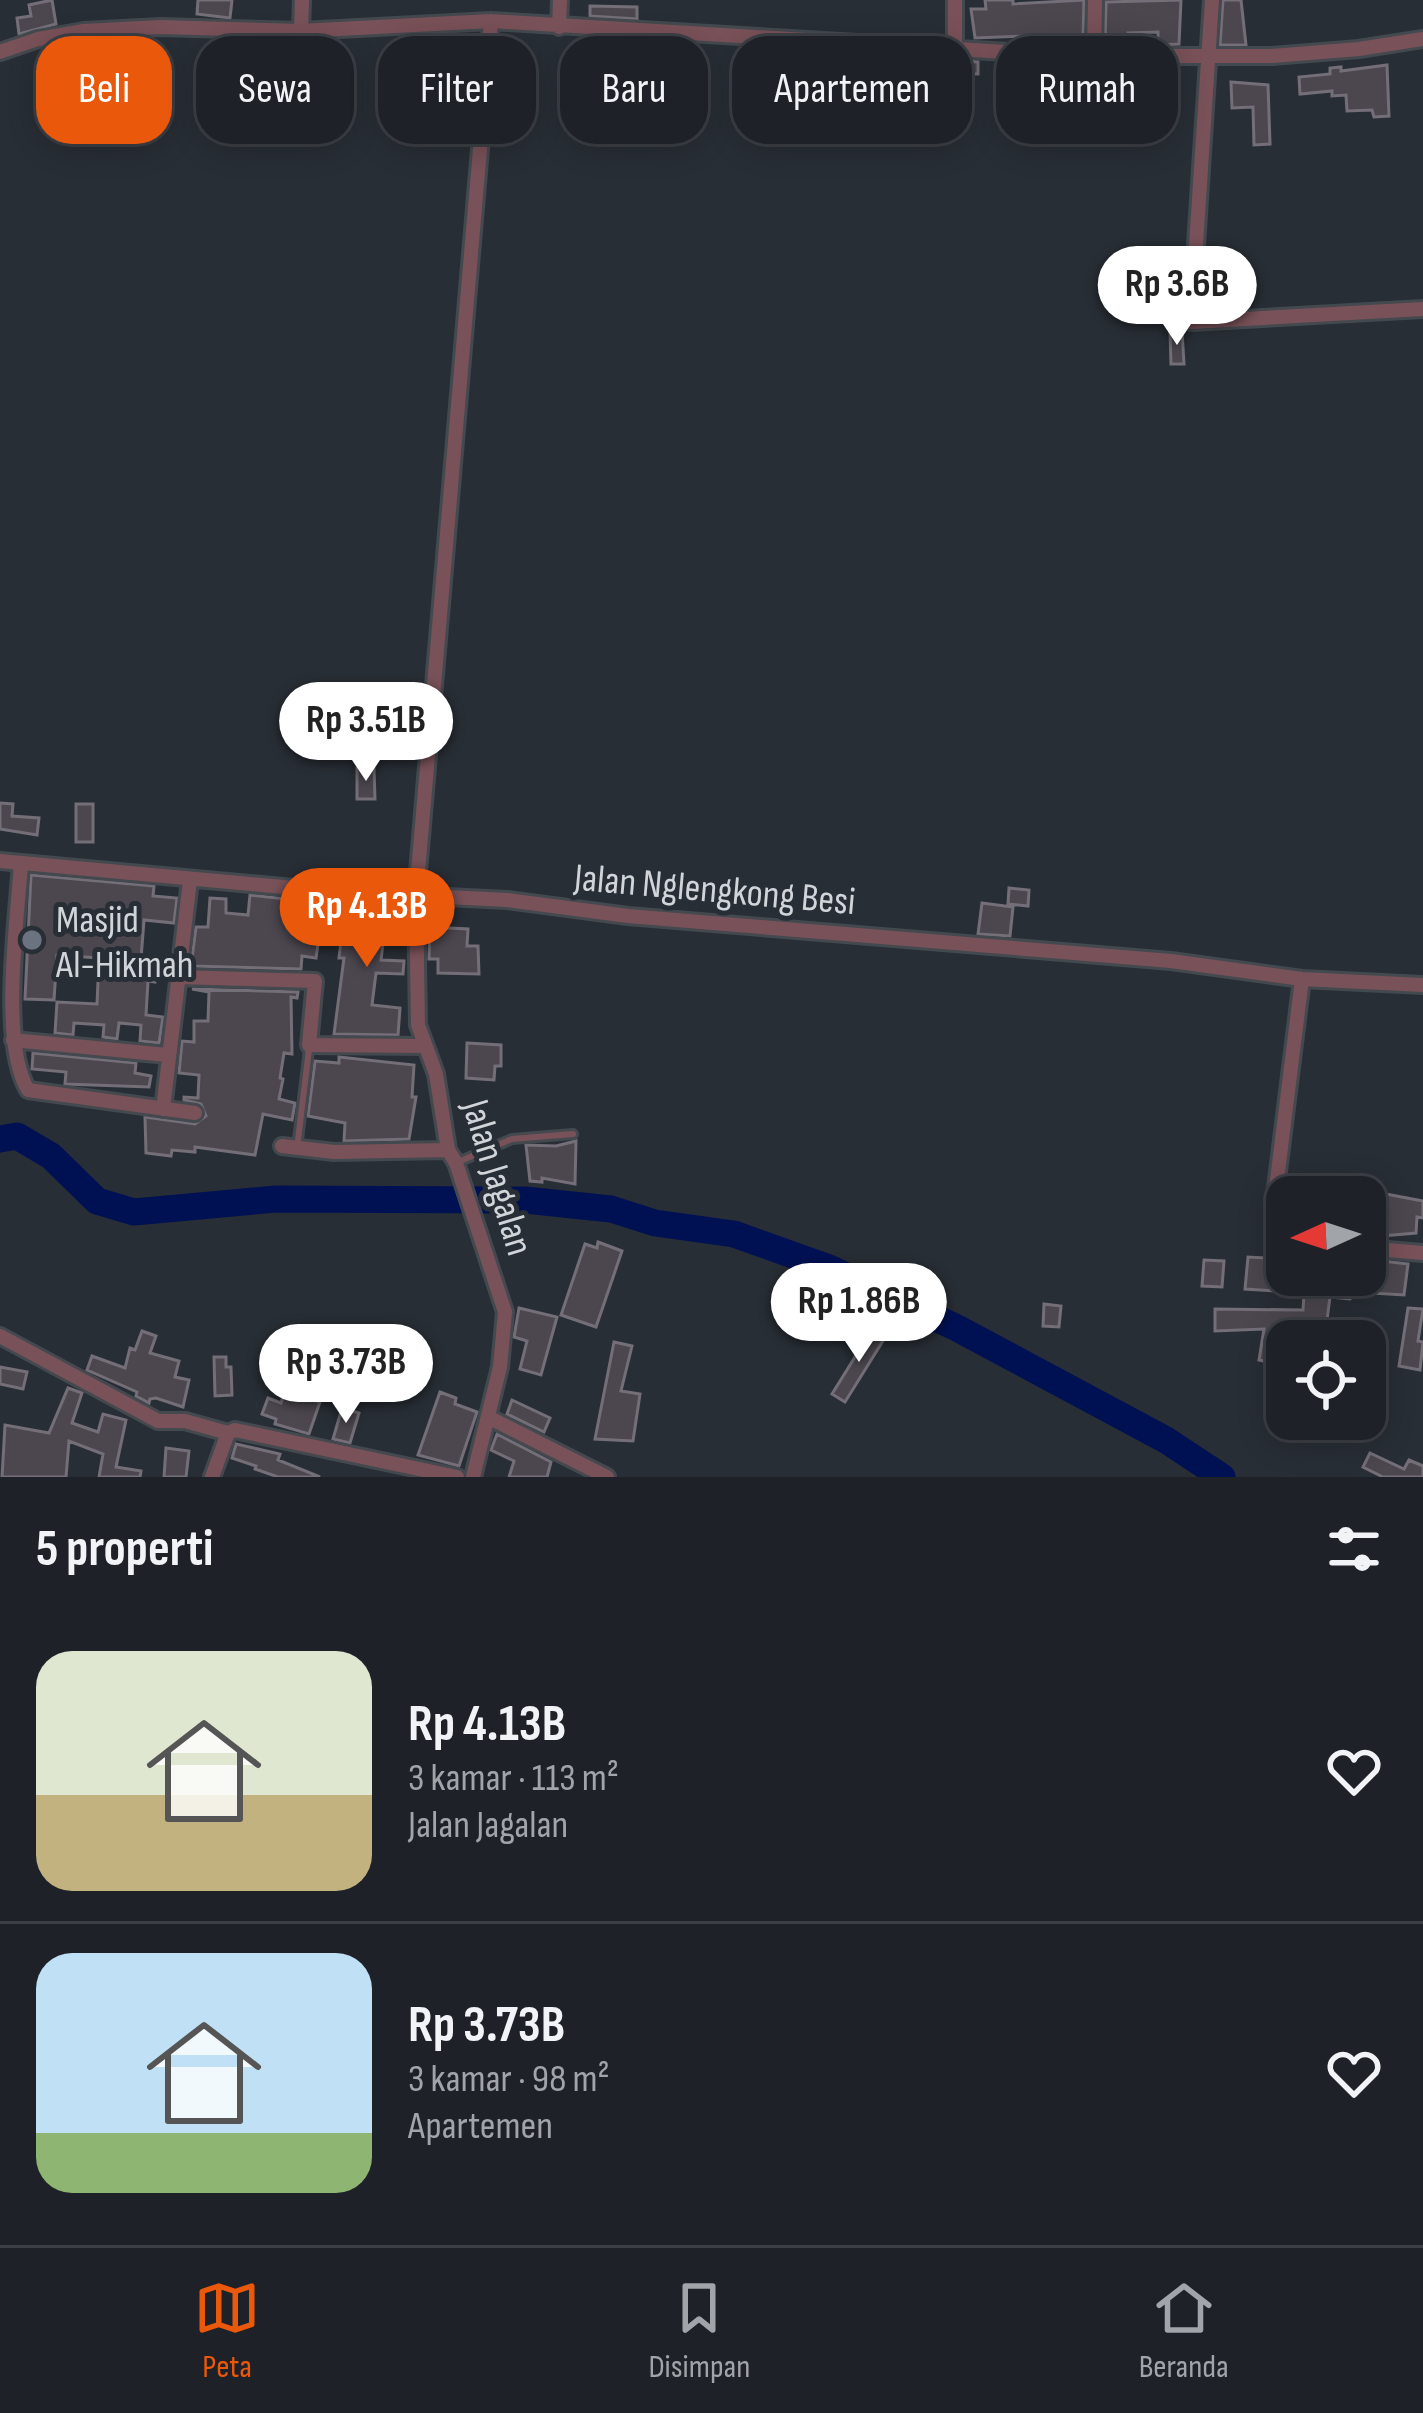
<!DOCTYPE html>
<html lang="id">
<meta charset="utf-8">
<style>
body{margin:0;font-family:"Sofia Sans Condensed",sans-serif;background:#262a30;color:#f1f3f6;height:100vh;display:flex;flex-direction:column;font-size:45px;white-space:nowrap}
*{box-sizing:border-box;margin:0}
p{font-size:39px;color:#a1a4a8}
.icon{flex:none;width:66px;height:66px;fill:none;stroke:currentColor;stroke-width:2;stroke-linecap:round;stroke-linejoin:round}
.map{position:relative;height:1477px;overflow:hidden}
.panel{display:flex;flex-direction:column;background:#1e2228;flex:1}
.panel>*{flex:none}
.guide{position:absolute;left:36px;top:36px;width:1353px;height:108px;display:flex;gap:24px}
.needle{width:78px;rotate:267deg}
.tools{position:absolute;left:1266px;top:1176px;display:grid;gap:24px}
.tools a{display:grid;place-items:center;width:120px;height:120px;border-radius:24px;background:#1e2228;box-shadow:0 6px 30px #0003,0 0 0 3px #3c3f45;font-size:60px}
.price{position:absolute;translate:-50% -102px;padding:0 27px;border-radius:42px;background:#fff;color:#222;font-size:39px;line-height:78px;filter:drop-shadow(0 3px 6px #0008)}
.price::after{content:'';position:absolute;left:50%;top:72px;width:36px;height:27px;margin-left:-18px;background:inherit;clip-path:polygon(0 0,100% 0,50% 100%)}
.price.on{background:#ea580c;color:#fff}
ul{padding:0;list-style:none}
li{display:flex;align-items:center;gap:36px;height:300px;padding:0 36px}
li+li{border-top:3px solid #3c3f45}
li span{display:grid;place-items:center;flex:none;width:336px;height:240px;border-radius:36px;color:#555}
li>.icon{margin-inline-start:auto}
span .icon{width:144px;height:144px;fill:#fffc;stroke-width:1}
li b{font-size:51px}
h2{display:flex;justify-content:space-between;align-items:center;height:144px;padding:0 36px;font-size:51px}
.chip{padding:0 42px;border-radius:36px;background:#1e2228;box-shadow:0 6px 30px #0003,0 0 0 3px #3c3f45;font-size:42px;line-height:108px}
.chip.on{background:#ea580c;color:#fff}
.tab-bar{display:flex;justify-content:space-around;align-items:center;height:168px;border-top:3px solid #3c3f45;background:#1e2228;font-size:33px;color:#a1a4a8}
.tab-bar a{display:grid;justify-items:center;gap:6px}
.tab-bar .on{color:#ea580c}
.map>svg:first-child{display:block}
</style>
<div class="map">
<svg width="1423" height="1477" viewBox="0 0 1423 1477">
<rect width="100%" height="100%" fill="#282e35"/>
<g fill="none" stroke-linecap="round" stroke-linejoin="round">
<!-- river -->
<path stroke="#001153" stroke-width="27" d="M0 1139 17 1136 51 1156 97 1201 134 1212 276 1199 525 1200 611 1209 655 1223 734 1234 829 1268 957 1328 1166 1440 1222 1477"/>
</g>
<!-- building -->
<path fill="#4c474f" stroke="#736e77" stroke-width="3" d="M52 0 56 24 19 34 17 18 31 16 29 5Z
M198 0H232L230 18 197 14Z
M985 0H1013V4L1084 0 1083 39H1067V44H1055L1053 35 975 38 971 9H986Z
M1181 0 1179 44 1158 45V32L1128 33V45H1105L1106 2Z
M1223 0H1241L1246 45H1220Z
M590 6 637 7V19L590 16Z
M237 47 303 49V71H237Z
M940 59 978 62V74L940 73Z
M872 60 873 107H855L854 61Z
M1387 65 1389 116 1374 117 1372 110 1347 111 1346 95 1332 96V91L1300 94 1299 77 1330 74V68L1341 67V71Z
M1092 68 1093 74 1133 70 1137 102 1107 105 1105 88 1078 90 1076 69Z
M919 76 924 110 904 113 899 80Z
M1231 82 1268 85 1270 144 1254 145 1253 107 1232 108Z
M1182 331 1184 364H1171L1170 332Z
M357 768H374L375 799H357Z
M0 803 13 804 12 816 39 818 37 835 0 829Z
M76 804H93V842H76Z
M31 875 154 886 153 896 177 898 174 923 144 920 141 959 158 961 155 982 148 981 146 1015 163 1017 159 1043 140 1041 141 1025 119 1023 117 1039 103 1037 104 1025 74 1023 73 1035 55 1033 57 1002 97 1004 99 958 57 955 54 1000 25 999Z
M1009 888 1029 890 1028 906 1008 904Z
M250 895 324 903 316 958 302 956 301 969 191 966 196 927H208L210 898 226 899V913L248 915Z
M348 903 405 906V915L399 914 397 937 384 936 381 960 404 961 403 974 376 973 372 1005 400 1008 398 1035 334 1034 344 958H339L342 932Z
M982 903 1013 907 1010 936 978 934Z
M430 927 468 929 467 946H478L479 974 438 973V959H429Z
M192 989 298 992 297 998 291 997 292 1054 284 1053 280 1078 283 1079 279 1099 295 1103 292 1120 263 1114 255 1155 195 1147V1152L172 1150 171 1156 146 1153 145 1117 195 1124 206 1116 201 1104 184 1100V1097L198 1098 199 1075 179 1073 182 1041 194 1042V1021H208L209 992Z
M467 1043 501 1045V1066H495L494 1080 466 1078Z
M33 1053 136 1063 135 1073 151 1076 149 1087 65 1084 66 1072 32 1069Z
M339 1057 414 1065 412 1097H416L409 1139 344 1141 345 1123 308 1116 315 1061 339 1063Z
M576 1141 575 1184 542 1178V1182L530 1181 526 1145 556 1146Z
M1365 1190 1423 1201V1218L1417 1217 1416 1233 1369 1237 1371 1209H1365Z
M1267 1232 1287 1239V1275H1365V1270L1380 1272 1382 1261 1408 1264 1404 1295 1355 1292 1350 1299 1330 1297 1326 1328 1311 1327 1310 1336 1279 1334 1274 1363 1259 1360 1264 1329 1215 1331V1309L1303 1310 1304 1293 1245 1289 1248 1257 1265 1258Z
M598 1242 622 1251 596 1327 561 1315 585 1244 597 1248Z
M1204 1260 1224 1261 1222 1287 1202 1286Z
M1044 1304 1061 1306 1059 1327 1043 1326Z
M519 1308 557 1317 541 1375 520 1369 527 1341 514 1337Z
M1408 1308 1423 1309 1418 1341 1423 1342 1420 1370 1399 1366Z
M873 1328 886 1336 845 1402 832 1394Z
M142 1331 156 1336 150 1353 179 1361 175 1377 189 1380 183 1407 156 1398 150 1399 149 1403 136 1396 137 1392 87 1370 92 1356 125 1368 130 1348 135 1350Z
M313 1333 326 1337 319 1357 306 1353Z
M614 1342 632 1346 621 1391 640 1394 633 1441 595 1439Z
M214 1357H226V1367H231L232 1395 215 1396Z
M295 1358 308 1362 298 1395 320 1402 309 1434 275 1424 276 1419 262 1414 268 1398 281 1403Z
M0 1367 27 1372 23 1389 0 1384Z
M68 1388 82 1393 72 1423 98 1432 103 1414 126 1420 116 1467 141 1471 140 1477H99L103 1454 69 1441 66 1477H2L5 1425 49 1433Z
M440 1392 456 1398 455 1404 477 1412 459 1466 418 1455Z
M512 1400 550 1418 544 1432 507 1414Z
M342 1408 359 1413 350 1443 333 1439Z
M497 1434 551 1462 547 1477H509L514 1461 491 1450Z
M236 1444 280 1454 278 1460 320 1477H278L255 1469 256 1466 232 1458Z
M166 1448 189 1451 186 1477H164Z
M1370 1453 1404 1469 1409 1460 1423 1466V1477H1383L1363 1467Z"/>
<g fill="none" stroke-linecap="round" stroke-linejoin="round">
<!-- lane casing -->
<g stroke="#43494f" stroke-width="12">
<path id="lane" d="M297 1148 309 1049
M456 1163 512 1139 573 1134"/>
</g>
<!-- street casing -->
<g stroke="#43494f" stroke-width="20">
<path id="street" d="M1212 0 1191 322 1423 309
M559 27 560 0
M301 31 302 0
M955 51V0
M0 52 38 39 84 31 160 27 301 31 491 21 1074 56H1272L1359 49 1423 39
M1094 55 1095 0
M0 861 327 891 507 900 628 916 1171 961 1302 979 1423 985
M21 864C17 922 0 1043 28 1090L195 1113
M177 977 315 981 309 1045 423 1046
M13 1040 167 1055
M163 1109 190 880
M282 1146 334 1152 448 1150
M1287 1228 1279 1220 1274 1204 1302 979
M1365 1248 1423 1253
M0 1336 158 1421H185L228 1433 235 1430 457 1477
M488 1417 607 1477
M212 1477 228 1433
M473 1477 500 1367 505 1312 456 1163 448 1150 436 1074 418 1025 416 895 491 21"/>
</g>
<!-- lane -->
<use href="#lane" stroke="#795158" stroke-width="6"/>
<!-- street -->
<use href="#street" stroke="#795158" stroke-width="14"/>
</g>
<!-- markers -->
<circle fill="#6b7280" stroke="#282e35" stroke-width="4.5" cx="32" cy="940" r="12"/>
<g text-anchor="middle" stroke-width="10" stroke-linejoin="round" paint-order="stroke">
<!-- street labels -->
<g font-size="39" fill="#d1d5d9" stroke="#282e35">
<text transform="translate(715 888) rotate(5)" y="14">Jalan Nglengkong Besi</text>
<text transform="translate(499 1177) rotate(73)" y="14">Jalan Jagalan</text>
</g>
<!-- poi labels -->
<g font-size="39" fill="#d1d5d9" stroke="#282e35" text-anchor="start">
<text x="56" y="932">Masjid<tspan x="56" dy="45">Al-Hikmah</tspan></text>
</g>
</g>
</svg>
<div class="tools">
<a><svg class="needle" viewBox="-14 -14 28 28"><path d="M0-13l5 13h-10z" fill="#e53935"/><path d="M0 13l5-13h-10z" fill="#a1a4a8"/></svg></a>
<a><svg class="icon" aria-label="locate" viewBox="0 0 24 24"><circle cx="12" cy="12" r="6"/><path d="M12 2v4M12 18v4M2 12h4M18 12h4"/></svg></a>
</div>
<b class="price" style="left:1177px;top:348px">Rp 3.6B</b>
<b class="price" style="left:366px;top:784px">Rp 3.51B</b>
<b class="price on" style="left:367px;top:970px">Rp 4.13B</b>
<b class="price" style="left:859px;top:1365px">Rp 1.86B</b>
<b class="price" style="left:346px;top:1426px">Rp 3.73B</b>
<div class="guide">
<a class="chip on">Beli</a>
<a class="chip">Sewa</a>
<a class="chip">Filter</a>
<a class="chip">Baru</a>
<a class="chip">Apartemen</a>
<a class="chip">Rumah</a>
</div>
</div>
<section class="panel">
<h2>5 properti<svg class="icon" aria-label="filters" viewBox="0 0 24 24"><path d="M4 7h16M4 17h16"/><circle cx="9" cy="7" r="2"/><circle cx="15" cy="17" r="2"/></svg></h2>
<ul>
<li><span style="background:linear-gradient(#dfe7d0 60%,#c2b280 0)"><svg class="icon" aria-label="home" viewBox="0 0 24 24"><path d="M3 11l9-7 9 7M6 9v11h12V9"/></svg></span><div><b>Rp 4.13B</b><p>3 kamar · 113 m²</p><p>Jalan Jagalan</p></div><svg class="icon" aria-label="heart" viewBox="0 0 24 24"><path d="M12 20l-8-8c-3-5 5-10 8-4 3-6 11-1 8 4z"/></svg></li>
<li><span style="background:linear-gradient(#bfe0f5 75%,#8fb573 0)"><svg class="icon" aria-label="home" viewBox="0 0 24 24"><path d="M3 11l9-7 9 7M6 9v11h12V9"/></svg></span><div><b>Rp 3.73B</b><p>3 kamar · 98 m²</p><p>Apartemen</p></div><svg class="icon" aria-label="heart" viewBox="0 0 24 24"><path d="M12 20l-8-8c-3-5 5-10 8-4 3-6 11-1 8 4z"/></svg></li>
</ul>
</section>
<nav class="tab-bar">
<a class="on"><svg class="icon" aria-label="map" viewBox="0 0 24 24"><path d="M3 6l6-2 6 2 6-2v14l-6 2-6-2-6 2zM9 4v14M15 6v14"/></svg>Peta</a>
<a><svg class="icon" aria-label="saved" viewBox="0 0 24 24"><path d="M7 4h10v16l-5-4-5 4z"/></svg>Disimpan</a>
<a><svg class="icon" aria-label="home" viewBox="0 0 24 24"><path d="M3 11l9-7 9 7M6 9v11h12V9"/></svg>Beranda</a>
</nav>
